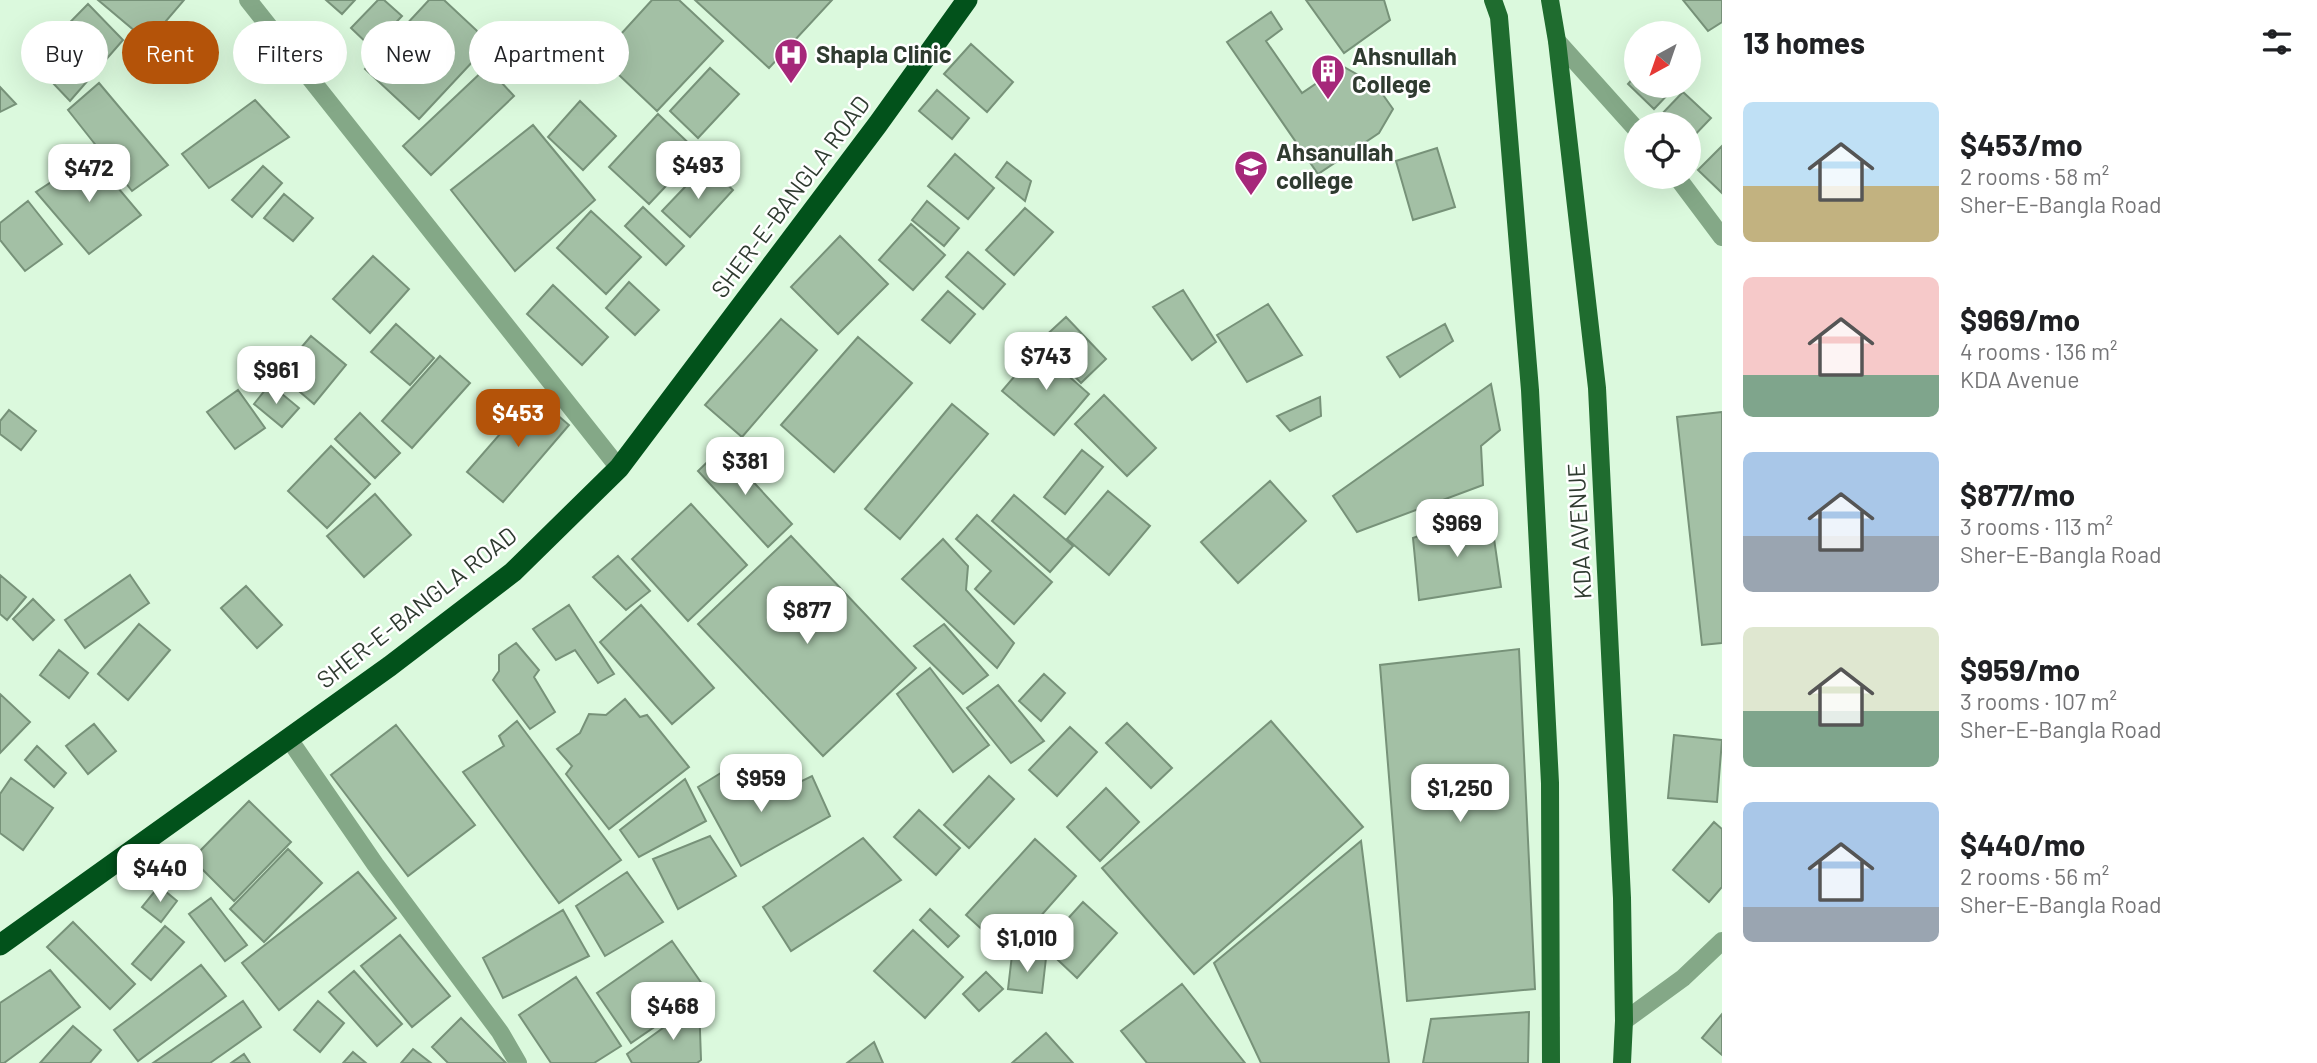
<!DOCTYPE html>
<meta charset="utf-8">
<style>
body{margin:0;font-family:Barlow,sans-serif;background:#f2f2f2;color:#202124;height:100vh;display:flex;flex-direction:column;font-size:26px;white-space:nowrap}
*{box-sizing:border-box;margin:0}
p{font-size:23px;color:#757577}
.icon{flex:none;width:38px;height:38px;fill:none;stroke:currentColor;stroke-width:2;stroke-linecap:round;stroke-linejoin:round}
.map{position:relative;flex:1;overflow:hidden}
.sheet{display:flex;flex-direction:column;background:#fff;width:595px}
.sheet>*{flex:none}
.hud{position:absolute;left:21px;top:21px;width:665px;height:63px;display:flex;gap:14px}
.needle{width:46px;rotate:220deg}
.controls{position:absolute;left:1624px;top:21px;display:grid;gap:14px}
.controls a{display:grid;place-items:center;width:77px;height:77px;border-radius:50%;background:#fff;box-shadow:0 7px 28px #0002;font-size:35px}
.price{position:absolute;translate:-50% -60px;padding:0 16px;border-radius:14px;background:#fff;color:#222;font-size:23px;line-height:46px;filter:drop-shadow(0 2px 4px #0008)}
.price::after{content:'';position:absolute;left:50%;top:42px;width:21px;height:16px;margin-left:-10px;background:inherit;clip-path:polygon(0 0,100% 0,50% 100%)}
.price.on{background:#b45309;color:#fff}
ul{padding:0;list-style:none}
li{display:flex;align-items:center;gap:21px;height:175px;padding:0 21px}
li span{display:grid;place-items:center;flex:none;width:196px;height:140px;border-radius:10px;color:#555}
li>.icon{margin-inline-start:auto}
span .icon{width:84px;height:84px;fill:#fffc;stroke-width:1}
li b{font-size:30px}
h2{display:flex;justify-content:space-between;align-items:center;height:84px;padding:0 21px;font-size:30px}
.pill{padding:0 24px;border-radius:32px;background:#fff;box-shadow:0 7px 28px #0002;font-size:24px;line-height:63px}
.pill.on{background:#b45309;color:#fff}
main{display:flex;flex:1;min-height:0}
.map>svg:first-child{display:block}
</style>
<main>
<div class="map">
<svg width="1722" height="1063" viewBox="0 0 1722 1063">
<rect width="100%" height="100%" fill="#dbf9dd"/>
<!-- building -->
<path fill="#a3c0a5" stroke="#779279" stroke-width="2" d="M98 0H184L148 42Z
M326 0H355L342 14Z
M378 0H384L402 16 372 48 351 28Z
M429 0H444L490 43 419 119 365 69Z
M652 0H679L723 41 657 111 600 57Z
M695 0H832L769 68Z
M1306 0H1384L1390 20 1344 53Z
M1683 0H1722V22L1708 31Z
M88 4 123 40 70 101 32 61Z
M1271 12 1282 29 1266 41 1302 93 1342 66 1376 85 1393 109 1379 133 1318 174 1227 42Z
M971 44 1013 82 987 112 944 74Z
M487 67 514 96 431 175 403 146Z
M710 68 739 94 698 138 670 111Z
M1636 75V86L1675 87 1654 109 1628 84Z
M99 83 168 165 132 191 68 110Z
M0 87 16 104 0 112Z
M937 90 969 118 952 139 919 111Z
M1683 92 1711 118 1689 141V124H1664L1658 118Z
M255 100 289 137 209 188 182 154Z
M580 101 616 136 583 170 548 137Z
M658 114 698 152 649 204 609 167Z
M533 125 595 200 515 271 451 190Z
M1722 146V193L1698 170Z
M1437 148 1455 207 1413 220 1396 161Z
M955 154 994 188 968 219 928 186Z
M91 156 141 215 89 254 36 192Z
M1007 162 1031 181 1025 201 996 177Z
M706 165 733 190 690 237 662 211Z
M263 166 282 183 252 217 232 200Z
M284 194 313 218 293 241 264 218Z
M28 201 62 244 25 271 0 240V223Z
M927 201 959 228 944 246 912 220Z
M643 207 684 246 666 265 625 226Z
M1025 208 1053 232 1014 275 986 250Z
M591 211 641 257 606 294 557 248Z
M911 224 945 255 913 290 879 260Z
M840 236 888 284 838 334 791 287Z
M968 252 1005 284 983 309 946 277Z
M373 256 409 289 370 333 333 299Z
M629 282 659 310 635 335 606 308Z
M553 285 608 337 582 365 527 314Z
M1183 290 1216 342 1192 360 1153 307Z
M948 291 975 314 950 343 922 320Z
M1268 304 1302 355 1247 382 1217 335Z
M1066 317 1106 359 1081 383 1041 340Z
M781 319 817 350 742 437 705 405Z
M396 324 434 358 410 385 371 352Z
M1445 324 1453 341 1400 377 1387 357Z
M311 336 346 365 314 404 279 374Z
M858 337 912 383 834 472 781 425Z
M1038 349 1089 394 1054 435 1002 391Z
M440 356 470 383 412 448 382 421Z
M270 384 299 408 282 427 254 404Z
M1491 384 1500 430 1481 446 1483 485 1357 532 1333 496Z
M238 390 265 428 235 449 207 412Z
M534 395 569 425 503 502 467 472Z
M1104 395 1156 448 1127 476 1075 424Z
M1320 397 1321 416 1290 431 1277 416Z
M952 404 988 434 900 539 865 509Z
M9 410 36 431 21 450 0 434V421Z
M1722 412V643L1702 645 1677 417Z
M360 413 400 453 375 478 335 439Z
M331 446 370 484 327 528 288 491Z
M722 448 792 524 768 547 698 471Z
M1082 450 1103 467 1065 514 1044 497Z
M1270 481 1306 521 1238 583 1201 542Z
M1108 491 1150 526 1109 575 1067 539Z
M375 494 411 535 364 577 327 536Z
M1014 495 1073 546 1050 572 992 521Z
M691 504 747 565 688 621 632 559Z
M1490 511 1501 587 1419 600 1413 538Z
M977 515 1052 582 1014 624 975 589 991 571 956 539Z
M791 536 916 668 823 756 698 624Z
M943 539 968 566 966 590 1014 643 997 668 902 579Z
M618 556 650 591 626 610 593 577Z
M0 575 26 597 7 620 0 614Z
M130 575 149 603 85 648 65 620Z
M246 586 282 625 257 648 221 608Z
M33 599 54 620 33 640 13 619Z
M569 605 614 674 598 683 575 650 556 660 533 629Z
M641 605 714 688 672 724 600 642Z
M139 624 170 650 128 700 98 674Z
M944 624 988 675 963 694 914 646Z
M516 643 539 670 534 677 555 712 530 729 493 680 499 671V655Z
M1519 649 1535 989 1407 1001 1380 665Z
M59 650 88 673 69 698 40 675Z
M930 668 989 745 953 772 897 694Z
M1044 674 1065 693 1041 721 1019 701Z
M998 685 1044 741 1011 763 967 708Z
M0 694 30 722 0 753Z
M625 699 640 717 647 715 689 767 609 829 566 774 572 766 557 749 580 733 589 714 606 715Z
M517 721 621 860 559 903 463 772 504 746 499 736Z
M1271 721 1363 827 1194 974 1102 868Z
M1127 723 1172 768 1151 788 1106 743Z
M94 724 116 751 88 774 66 746Z
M396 725 475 825 408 876 331 775Z
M1070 727 1097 752 1057 796 1029 770Z
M1674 735 1722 740 1717 802 1668 798Z
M37 746 66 773 54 787 25 760Z
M729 768 760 801 812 776 830 816 741 866 698 787Z
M989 776 1014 799 969 848 944 825Z
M11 778 53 808 23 850 0 833V794Z
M685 779 706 821 639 857 620 830Z
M1106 788 1139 822 1100 861 1067 827Z
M249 801 291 842 234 901 192 859Z
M919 810 960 848 936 875 894 837Z
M1714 822 1722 829V887L1709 902 1673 870Z
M710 836 736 876 678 909 653 859Z
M863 838 901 880 791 951 763 907Z
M1035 839 1076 876 1008 953 966 915Z
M1361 841 1389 1063H1261L1214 963Z
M288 849 322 883 264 942 230 909Z
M358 872 396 918 279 1010 242 963Z
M627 872 663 922 605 956 576 906Z
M159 886 177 901 161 922 142 907Z
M211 898 247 945 225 961 189 914Z
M1083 902 1117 933 1077 978 1043 946Z
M930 909 959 936 948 947 920 920Z
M563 910 589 956 503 998 483 958Z
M73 922 135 984 110 1009 47 947Z
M165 926 184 942 151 980 132 964Z
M913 930 963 977 925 1018 874 971Z
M400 935 450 996 412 1027 361 966Z
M672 941 707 991 631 1043 597 993Z
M1012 955 1046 958 1042 993 1008 989Z
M201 965 226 996 138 1061 114 1030Z
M50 970 80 1007 4 1063H0V1003Z
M354 971 402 1024 377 1046 329 992Z
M986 972 1003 989 979 1011 963 994Z
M576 977 621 1046 594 1063H551L519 1015Z
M1182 984 1245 1063H1147L1121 1031Z
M243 1001 261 1027 210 1063H153Z
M318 1001 344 1023 320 1052 294 1030Z
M699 1002 701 1060 697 1063H632L627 1054Z
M1529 1012 1528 1063H1423L1431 1019Z
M1722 1014V1055L1702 1038Z
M461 1018 506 1063H448L432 1047Z
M73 1026 101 1050 90 1063H40Z
M1046 1033 1073 1063H1012Z
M874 1042 883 1063H847Z
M413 1049 431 1063H401Z
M353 1052 366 1063H343Z
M244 1054 250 1063H231Z"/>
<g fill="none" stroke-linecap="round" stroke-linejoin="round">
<!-- minor -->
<path stroke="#84a887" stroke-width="18" d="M248 0 619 468
M1557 41 1636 129
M1677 177 1722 237
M289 739 375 864 500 1032 518 1063
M1624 1021 1683 978 1722 941"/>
<!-- major -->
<path stroke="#1f6c2f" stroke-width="18" d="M1493 0 1499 17 1530 390 1550 783 1551 1063
M1550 0 1557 41 1597 388 1622 898 1624 1021 1622 1063"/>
<!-- highway -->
<path stroke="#02521b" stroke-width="21" d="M0 945 390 666 513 572 619 468 878 124 967 0"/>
</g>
<!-- icons -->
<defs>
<g id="hospital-pin" transform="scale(1.75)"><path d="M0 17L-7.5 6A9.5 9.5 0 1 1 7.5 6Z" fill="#a6287a" stroke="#fff"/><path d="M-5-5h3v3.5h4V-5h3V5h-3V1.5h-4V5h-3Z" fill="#fff"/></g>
<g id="building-pin" transform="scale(1.75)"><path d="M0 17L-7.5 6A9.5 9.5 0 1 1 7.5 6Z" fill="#a6287a" stroke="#fff"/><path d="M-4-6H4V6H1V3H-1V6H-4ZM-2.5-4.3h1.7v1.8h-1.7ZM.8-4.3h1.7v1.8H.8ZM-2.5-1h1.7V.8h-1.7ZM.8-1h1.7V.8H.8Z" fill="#fff"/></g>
<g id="university-pin" transform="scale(1.75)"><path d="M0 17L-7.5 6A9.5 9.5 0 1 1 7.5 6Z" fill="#a6287a" stroke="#fff"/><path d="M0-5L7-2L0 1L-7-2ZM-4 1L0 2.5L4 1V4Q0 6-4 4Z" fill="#fff"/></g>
</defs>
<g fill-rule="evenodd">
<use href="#hospital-pin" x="791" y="55"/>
<use href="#building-pin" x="1328" y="71"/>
<use href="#university-pin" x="1251" y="167"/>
</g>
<g text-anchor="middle" stroke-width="5" stroke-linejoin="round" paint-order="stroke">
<!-- poi labels -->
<g font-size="24" font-weight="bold" fill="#2f3b30" stroke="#fff" text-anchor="start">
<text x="816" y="63">Shapla Clinic</text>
<text x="1352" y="65">Ahsnullah<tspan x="1352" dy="28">College</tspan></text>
<text x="1276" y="161">Ahsanullah<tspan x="1276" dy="28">college</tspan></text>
</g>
<!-- street labels -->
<g font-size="24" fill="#2f3b30" stroke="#fff">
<text transform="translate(791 197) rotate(-53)" y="8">SHER-E-BANGLA ROAD</text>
<text transform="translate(1580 531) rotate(-93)" y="8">KDA AVENUE</text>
<text transform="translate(417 608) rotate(-38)" y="8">SHER-E-BANGLA ROAD</text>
</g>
</g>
</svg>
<div class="controls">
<a><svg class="needle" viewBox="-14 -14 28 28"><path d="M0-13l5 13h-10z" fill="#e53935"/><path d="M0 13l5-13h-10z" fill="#757577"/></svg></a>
<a><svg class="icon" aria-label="locate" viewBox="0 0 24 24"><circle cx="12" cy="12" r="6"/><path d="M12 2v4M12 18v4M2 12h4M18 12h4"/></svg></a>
</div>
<b class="price" style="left:698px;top:201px">$493</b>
<b class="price" style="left:89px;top:204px">$472</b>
<b class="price" style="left:1046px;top:392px">$743</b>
<b class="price" style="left:276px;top:406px">$961</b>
<b class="price on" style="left:518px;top:449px">$453</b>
<b class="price" style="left:745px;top:497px">$381</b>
<b class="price" style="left:1457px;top:559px">$969</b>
<b class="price" style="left:807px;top:646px">$877</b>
<b class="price" style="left:761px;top:814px">$959</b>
<b class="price" style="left:1460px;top:824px">$1,250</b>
<b class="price" style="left:160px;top:904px">$440</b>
<b class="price" style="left:1027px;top:974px">$1,010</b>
<b class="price" style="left:673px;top:1042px">$468</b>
<div class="hud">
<a class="pill">Buy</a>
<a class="pill on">Rent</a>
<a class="pill">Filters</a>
<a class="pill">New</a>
<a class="pill">Apartment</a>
</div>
</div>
<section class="sheet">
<h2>13 homes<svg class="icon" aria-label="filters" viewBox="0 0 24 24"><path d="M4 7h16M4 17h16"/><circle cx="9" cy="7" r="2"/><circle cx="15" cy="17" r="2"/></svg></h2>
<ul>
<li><span style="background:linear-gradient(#bfe0f5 60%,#c2b280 0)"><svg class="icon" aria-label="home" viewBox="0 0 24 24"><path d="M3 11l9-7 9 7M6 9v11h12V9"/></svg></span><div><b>$453/mo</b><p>2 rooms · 58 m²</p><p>Sher-E-Bangla Road</p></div></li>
<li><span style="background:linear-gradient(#f6c9c9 70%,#7fa58c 0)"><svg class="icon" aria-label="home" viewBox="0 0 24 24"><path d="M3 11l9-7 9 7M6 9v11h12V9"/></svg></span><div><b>$969/mo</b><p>4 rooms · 136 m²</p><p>KDA Avenue</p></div></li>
<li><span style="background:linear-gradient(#a9c7e8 60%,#9aa5b1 0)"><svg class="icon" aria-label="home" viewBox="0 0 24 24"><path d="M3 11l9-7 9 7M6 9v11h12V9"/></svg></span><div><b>$877/mo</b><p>3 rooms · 113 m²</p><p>Sher-E-Bangla Road</p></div></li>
<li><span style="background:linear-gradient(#dfe7d0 60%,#7fa58c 0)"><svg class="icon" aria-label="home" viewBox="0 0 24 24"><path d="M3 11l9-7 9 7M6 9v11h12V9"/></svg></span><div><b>$959/mo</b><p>3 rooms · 107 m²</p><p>Sher-E-Bangla Road</p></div></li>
<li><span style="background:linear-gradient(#a9c7e8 75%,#9aa5b1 0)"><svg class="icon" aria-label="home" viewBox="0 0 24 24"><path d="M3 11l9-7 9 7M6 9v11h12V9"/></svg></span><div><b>$440/mo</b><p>2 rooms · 56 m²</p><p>Sher-E-Bangla Road</p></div></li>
</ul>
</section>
</main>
